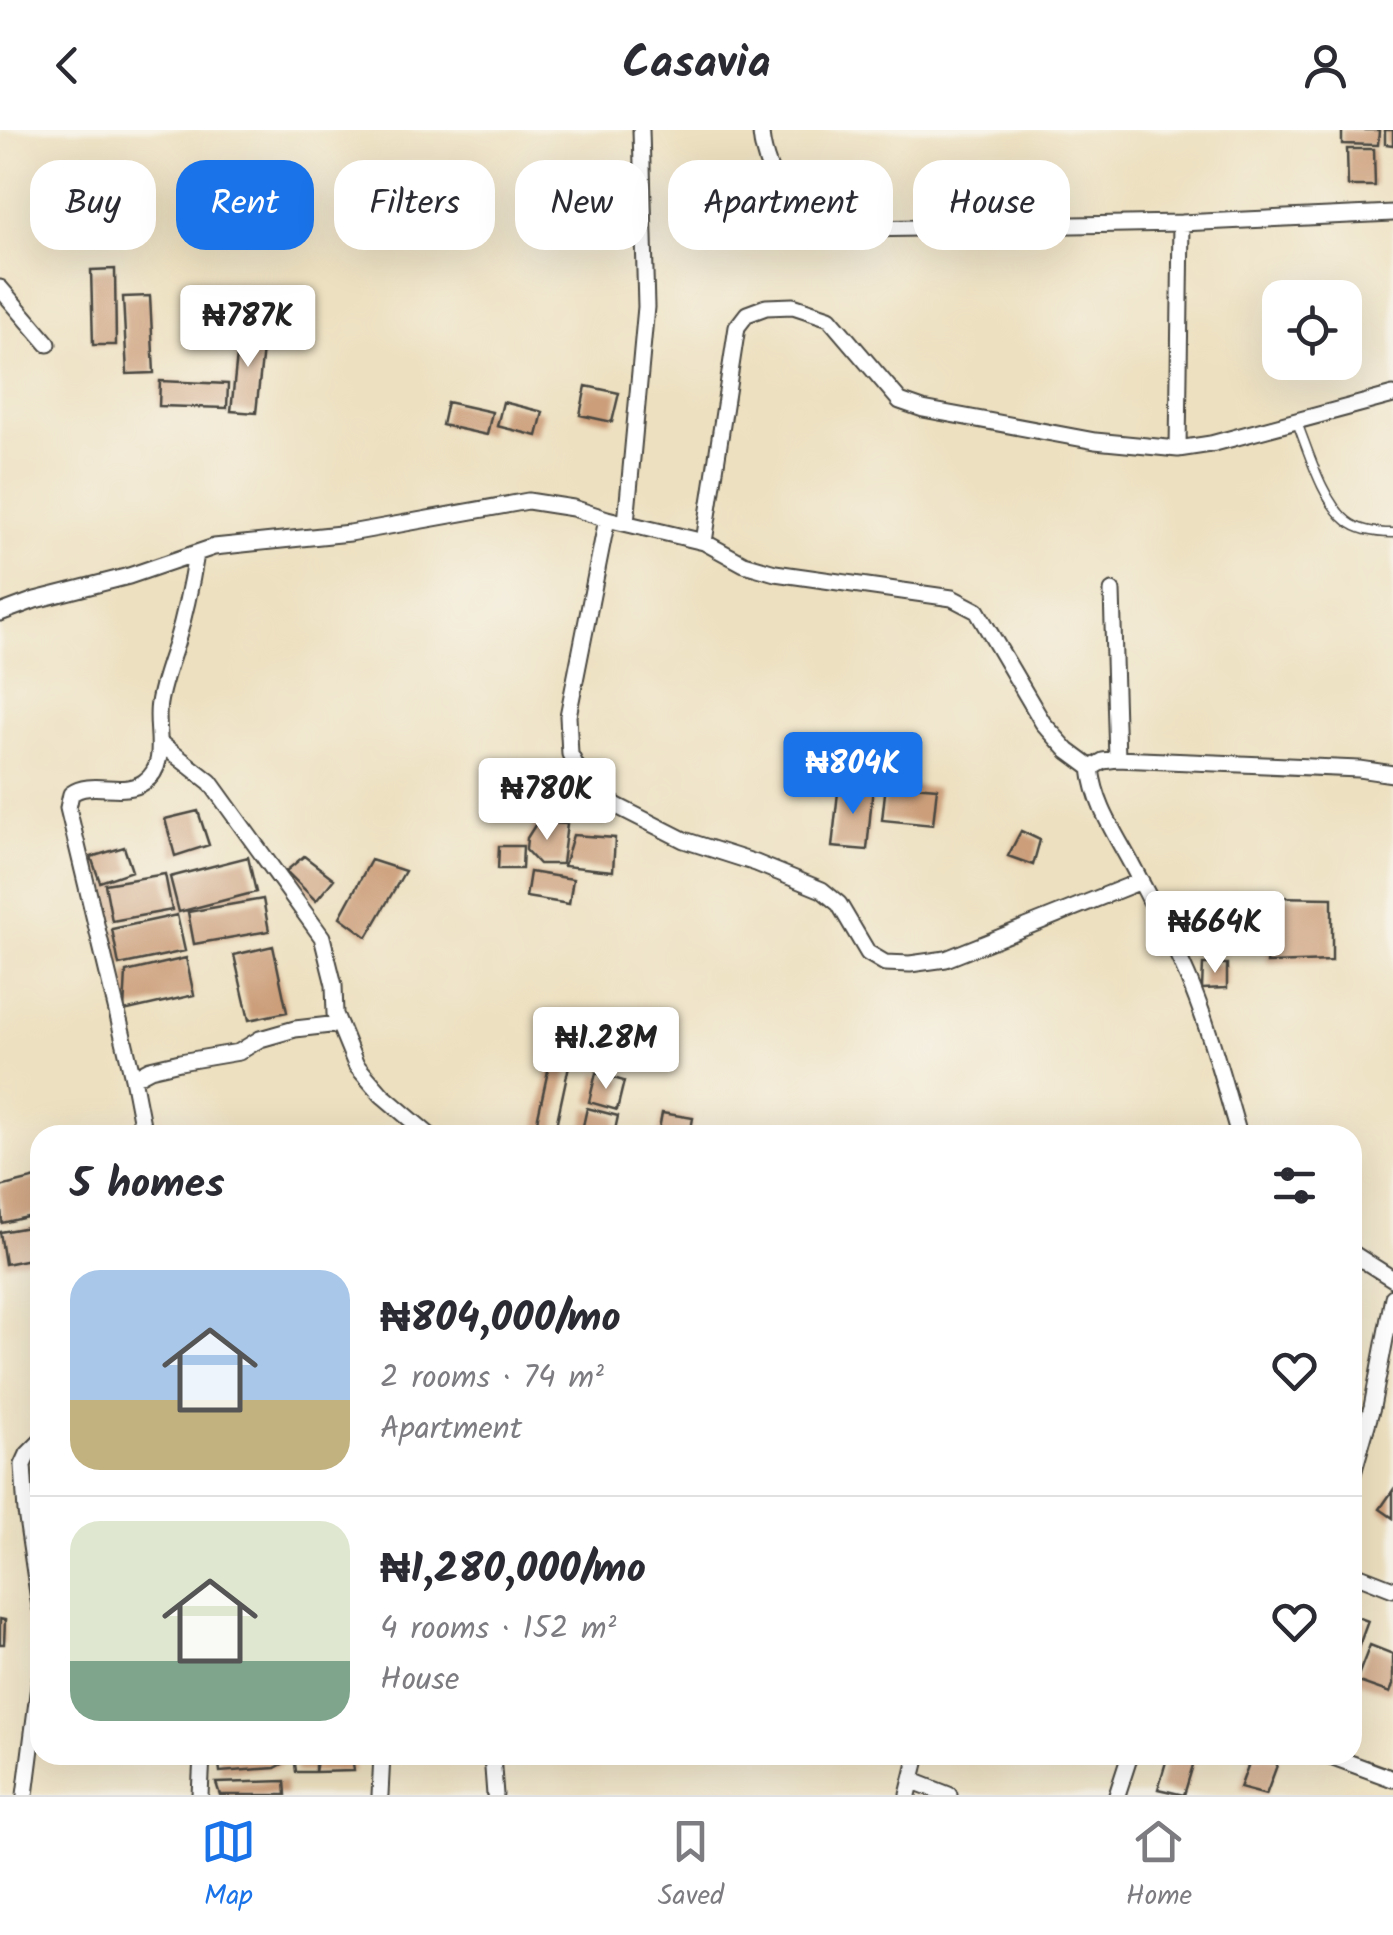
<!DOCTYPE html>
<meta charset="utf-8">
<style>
body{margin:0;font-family:Kalam,sans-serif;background:#f7f7f7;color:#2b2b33;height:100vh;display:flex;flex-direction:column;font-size:38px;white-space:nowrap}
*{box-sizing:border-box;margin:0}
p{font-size:32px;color:#7c7c81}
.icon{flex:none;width:55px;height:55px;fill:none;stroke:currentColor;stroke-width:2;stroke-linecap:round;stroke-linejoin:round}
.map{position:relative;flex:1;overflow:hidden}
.sheet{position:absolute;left:30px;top:995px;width:1332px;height:640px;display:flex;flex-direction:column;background:#fff;border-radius:30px;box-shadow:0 10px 40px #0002}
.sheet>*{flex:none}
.hud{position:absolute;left:30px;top:30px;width:1335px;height:90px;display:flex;gap:20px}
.tools{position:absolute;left:1262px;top:150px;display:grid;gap:20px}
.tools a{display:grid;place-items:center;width:100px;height:100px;border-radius:20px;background:#fff;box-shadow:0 10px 40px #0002;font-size:50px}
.price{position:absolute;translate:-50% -85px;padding:0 22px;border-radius:10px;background:#fff;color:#222;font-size:32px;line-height:65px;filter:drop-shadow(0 2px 5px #0008)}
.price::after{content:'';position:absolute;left:50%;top:60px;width:30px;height:22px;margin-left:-15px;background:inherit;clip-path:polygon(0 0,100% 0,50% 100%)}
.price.current{background:#1a73e8;color:#fff}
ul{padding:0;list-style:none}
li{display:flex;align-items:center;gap:30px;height:250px;padding:0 40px}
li+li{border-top:2px solid #e1e1e2}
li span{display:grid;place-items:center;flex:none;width:280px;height:200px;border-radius:30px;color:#555}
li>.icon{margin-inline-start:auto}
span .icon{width:120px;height:120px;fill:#fffc;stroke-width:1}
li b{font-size:42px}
h2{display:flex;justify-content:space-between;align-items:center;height:120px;padding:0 40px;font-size:42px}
.tag{padding:0 35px;border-radius:30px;background:#fff;box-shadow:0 10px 40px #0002;font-size:35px;line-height:90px}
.tag.current{background:#1a73e8;color:#fff}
header{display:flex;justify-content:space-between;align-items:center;height:130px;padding:0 40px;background:#fff;font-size:45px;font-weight:600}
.tabs{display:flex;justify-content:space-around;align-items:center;height:140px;border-top:2px solid #e1e1e2;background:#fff;font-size:28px;color:#7c7c81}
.tabs a{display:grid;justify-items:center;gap:5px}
.tabs .current{color:#1a73e8}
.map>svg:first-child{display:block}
</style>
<header><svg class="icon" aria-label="back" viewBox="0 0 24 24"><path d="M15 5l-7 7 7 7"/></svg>Casavia<svg class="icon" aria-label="person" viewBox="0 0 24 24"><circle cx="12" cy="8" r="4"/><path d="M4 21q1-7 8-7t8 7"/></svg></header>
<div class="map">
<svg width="1393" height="1665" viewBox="0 0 1393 1665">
<rect width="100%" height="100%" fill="#f7f3e8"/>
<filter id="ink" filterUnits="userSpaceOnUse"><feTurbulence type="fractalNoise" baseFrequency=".01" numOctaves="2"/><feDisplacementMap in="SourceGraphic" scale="20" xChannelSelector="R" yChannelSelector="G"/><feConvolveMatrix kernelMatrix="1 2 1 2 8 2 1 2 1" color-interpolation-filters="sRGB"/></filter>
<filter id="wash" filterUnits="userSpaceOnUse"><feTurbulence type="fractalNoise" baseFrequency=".0048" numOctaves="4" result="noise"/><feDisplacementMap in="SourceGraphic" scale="40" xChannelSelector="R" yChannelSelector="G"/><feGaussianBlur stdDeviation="2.25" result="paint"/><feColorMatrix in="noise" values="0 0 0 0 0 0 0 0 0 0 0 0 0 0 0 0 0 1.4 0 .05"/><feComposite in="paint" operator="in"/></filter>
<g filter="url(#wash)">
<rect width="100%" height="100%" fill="#ede0c0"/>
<g id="blocks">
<!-- building -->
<path fill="#cc9f7a" d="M1342 0H1379L1378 15 1342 14Z
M1385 0H1393V15L1385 14Z
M1347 19H1374L1375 56H1348Z
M115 139 116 215H93L91 140Z
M150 166 154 243 127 244 123 167Z
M240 197 265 200 256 283 231 281Z
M160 251 228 254 227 278 159 276Z
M586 256 619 263 612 292 580 285Z
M447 272 492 282 487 305 442 295Z
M503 272 543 282 537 306 497 296Z
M839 653 873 656 867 720 832 717Z
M886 654 937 658 933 695 882 690Z
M198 681 209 715 175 726 165 689Z
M537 692 567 694 562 734H539L526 720 527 708Z
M1021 701 1040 710 1033 735 1008 726Z
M573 705 615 708 613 741 564 736Z
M499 716H523L522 739H498Z
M124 717 132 741 100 752 91 727Z
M304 726 334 749 316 771 286 741Z
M248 727 256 762 179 782 170 747Z
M371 730 405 741 367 807 340 787Z
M530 742 573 749 569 774 526 767Z
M165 744 172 780 112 791 105 754Z
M1270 767 1332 768V831L1267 833Z
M263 769 269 801 194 814 188 782Z
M177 785 185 821 119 835 112 799Z
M273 816 287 882 249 890 234 825Z
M186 828 194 865 124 881 126 842Z
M1203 834H1227V858L1202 859Z
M551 927 570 931 554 1005H534Z
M596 943 624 951 617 980 589 972Z
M587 978 618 986 614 1005H581Z
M662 983 693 988 690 1005H658Z
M40 1047V1084L2 1093 0 1057Z
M40 1095V1127L5 1134 0 1102Z
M1393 1360V1388L1380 1379Z
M1352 1485 1368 1491 1353 1532H1352Z
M0 1489 5 1490 4 1514H0Z
M1370 1515 1393 1524V1555L1390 1563 1356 1551Z
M218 1625H292V1629L275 1638 220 1642Z
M294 1625H315V1642H296Z
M318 1625H352L354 1641 315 1642Z
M1168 1625H1196L1184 1665 1158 1659Z
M1252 1625H1267L1279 1630 1266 1665 1240 1658Z
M285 1651 286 1665H220L216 1653Z"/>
</g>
</g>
<g filter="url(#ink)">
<use href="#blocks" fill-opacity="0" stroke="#484641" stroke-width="2.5"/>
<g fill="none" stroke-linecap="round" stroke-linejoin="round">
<!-- lane casing -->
<g stroke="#484641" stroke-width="11">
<path id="lane" d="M1296 290C1308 319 1322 371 1347 391 1359 401 1378 403 1393 403"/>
</g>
<!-- street casing -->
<g stroke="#484641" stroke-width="19">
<path id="street" d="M761 0C761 33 790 93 825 102 836 105 852 100 864 99L1181 93 1393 83
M0 158 48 214
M1178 319 1181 93
M607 389 568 586 570 624 584 652 617 676 684 710 756 733 822 760 839 774 868 823 885 833 910 834 946 829 1141 751
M626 393 646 177 641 0
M704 412 737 197 747 184 766 177 793 176 829 188 900 271 923 279 1095 311 1178 319 1211 314 1393 265
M1112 461 1117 629
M0 483 35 470 129 446 214 417 350 403 528 371 573 378 607 389 704 412 744 434 775 443 952 468 977 481 1043 593 1068 621 1091 638
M160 613 210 652 322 807 334 855 335 884 356 935 382 965 429 1005
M133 948 150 939 180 932 239 922 260 909 295 899 339 894
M144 1005 133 948 68 678 71 664C91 649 123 667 144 652 170 635 154 597 159 573 162 553 170 533 176 514 185 484 191 455 196 424
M1239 1005C1223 951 1209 896 1187 845 1171 808 1151 771 1132 735 1115 703 1095 675 1091 638L1103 631 1117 629 1359 639 1393 644
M1352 1123 1393 1149
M40 1312 28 1324 23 1335 26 1382 40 1477
M1352 1347 1372 1277 1393 1167
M1352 1443 1393 1459
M492 1625 495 1665
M1328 1625 1393 1649
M913 1651 949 1665
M25 1665 40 1548
M200 1665 202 1625
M380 1665 382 1625
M908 1665 918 1625
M1117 1665 1130 1625"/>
</g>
<!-- lane -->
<use href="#lane" stroke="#fff" stroke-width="8"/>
<!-- street -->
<use href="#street" stroke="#fff" stroke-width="15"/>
</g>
</g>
</svg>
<div class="tools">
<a><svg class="icon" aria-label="locate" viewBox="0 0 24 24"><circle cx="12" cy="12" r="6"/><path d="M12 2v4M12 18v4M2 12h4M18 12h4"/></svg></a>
</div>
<b class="price" style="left:248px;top:240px">₦787K</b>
<b class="price current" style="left:853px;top:687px">₦804K</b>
<b class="price" style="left:547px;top:713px">₦780K</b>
<b class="price" style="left:1215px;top:846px">₦664K</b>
<b class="price" style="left:606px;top:962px">₦1.28M</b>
<div class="hud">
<a class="tag">Buy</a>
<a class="tag current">Rent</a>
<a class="tag">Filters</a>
<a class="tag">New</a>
<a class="tag">Apartment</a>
<a class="tag">House</a>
</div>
<section class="sheet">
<h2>5 homes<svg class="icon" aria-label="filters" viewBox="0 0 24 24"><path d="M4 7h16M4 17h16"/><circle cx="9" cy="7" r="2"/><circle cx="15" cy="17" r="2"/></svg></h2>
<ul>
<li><span style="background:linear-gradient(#a9c7e8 65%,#c2b280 0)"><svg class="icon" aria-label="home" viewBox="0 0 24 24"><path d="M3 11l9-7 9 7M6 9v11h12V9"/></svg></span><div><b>₦804,000/mo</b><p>2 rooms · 74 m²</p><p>Apartment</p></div><svg class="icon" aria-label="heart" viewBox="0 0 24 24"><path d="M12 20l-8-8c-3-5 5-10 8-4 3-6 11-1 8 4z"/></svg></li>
<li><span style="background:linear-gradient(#dfe7d0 70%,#7fa58c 0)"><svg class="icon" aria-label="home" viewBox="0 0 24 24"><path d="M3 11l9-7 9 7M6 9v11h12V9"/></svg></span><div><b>₦1,280,000/mo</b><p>4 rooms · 152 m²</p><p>House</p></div><svg class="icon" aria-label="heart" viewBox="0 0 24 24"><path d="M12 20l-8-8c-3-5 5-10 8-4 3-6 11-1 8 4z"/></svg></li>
</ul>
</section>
</div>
<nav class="tabs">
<a class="current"><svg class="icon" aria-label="map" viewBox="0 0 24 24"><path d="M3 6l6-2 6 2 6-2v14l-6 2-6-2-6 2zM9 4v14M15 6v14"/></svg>Map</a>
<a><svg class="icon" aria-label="saved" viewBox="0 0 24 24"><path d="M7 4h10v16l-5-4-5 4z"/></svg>Saved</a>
<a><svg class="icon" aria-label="home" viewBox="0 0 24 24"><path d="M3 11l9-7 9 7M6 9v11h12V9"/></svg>Home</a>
</nav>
